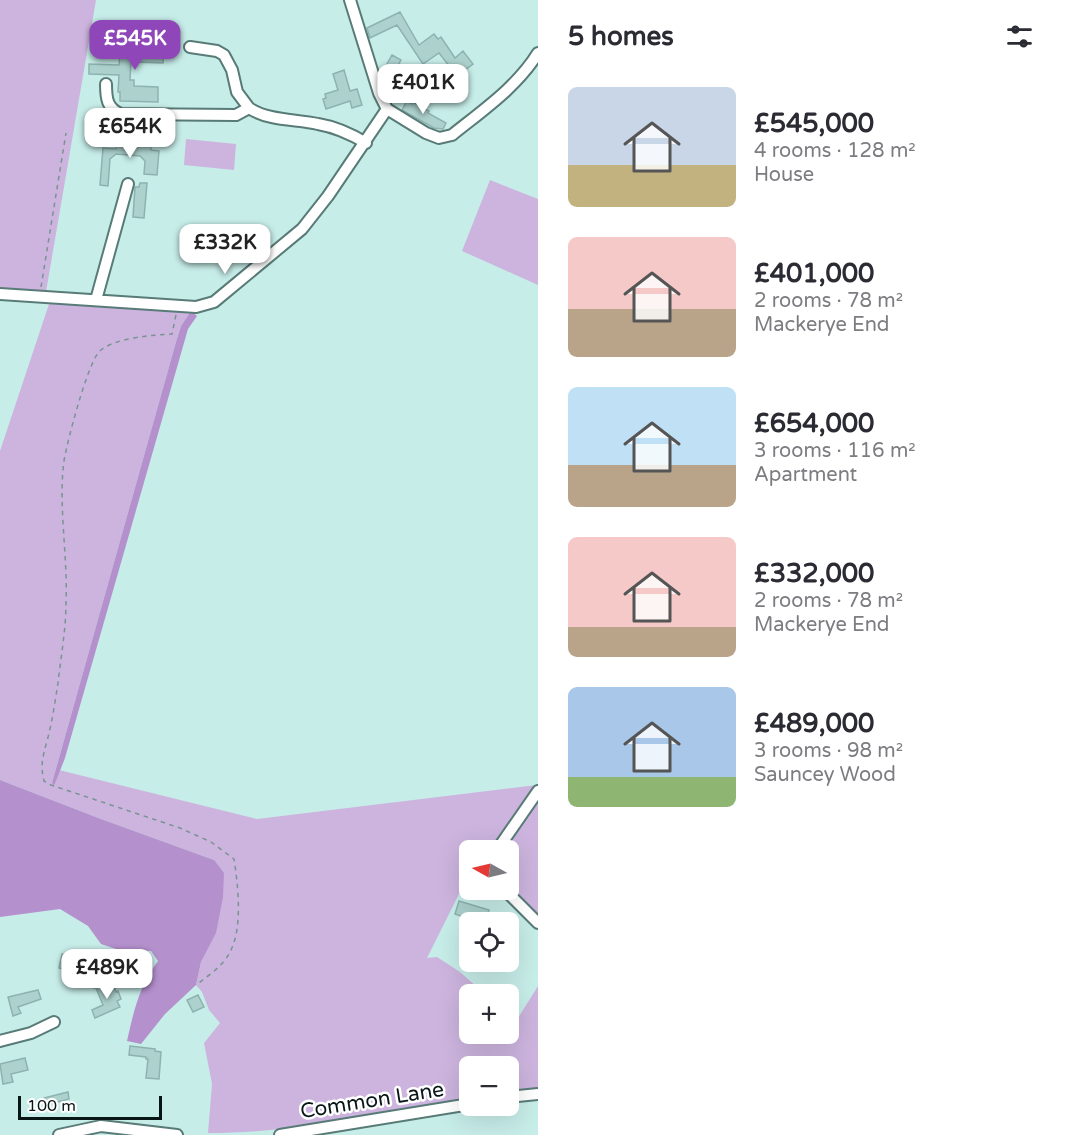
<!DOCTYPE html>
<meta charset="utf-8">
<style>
body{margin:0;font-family:"Varela Round",sans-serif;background:#f7f7f7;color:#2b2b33;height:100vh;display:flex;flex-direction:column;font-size:22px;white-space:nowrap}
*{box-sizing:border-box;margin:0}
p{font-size:20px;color:#7c7c81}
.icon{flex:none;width:33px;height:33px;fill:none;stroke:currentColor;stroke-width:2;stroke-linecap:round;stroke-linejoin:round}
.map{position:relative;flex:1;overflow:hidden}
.drawer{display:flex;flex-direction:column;background:#fff;width:528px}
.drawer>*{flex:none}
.needle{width:39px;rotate:278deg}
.buttons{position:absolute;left:459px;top:840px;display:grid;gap:12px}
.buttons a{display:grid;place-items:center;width:60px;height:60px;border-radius:9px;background:#fff;box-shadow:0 6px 24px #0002;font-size:30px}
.scale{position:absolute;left:18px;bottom:15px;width:144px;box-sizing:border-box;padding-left:6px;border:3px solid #081615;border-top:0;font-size:16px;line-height:21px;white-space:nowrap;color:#081615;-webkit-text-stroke:4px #fff;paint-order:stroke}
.price{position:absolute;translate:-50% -51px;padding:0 14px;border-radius:12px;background:#fff;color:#222;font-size:20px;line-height:39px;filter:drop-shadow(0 2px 3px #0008)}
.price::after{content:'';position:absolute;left:50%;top:36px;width:18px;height:14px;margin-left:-9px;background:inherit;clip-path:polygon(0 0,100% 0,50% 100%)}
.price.on{background:#8f46b9;color:#fff}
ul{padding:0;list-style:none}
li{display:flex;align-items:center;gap:18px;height:150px;padding:0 30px}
li span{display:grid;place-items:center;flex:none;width:168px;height:120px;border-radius:9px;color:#555}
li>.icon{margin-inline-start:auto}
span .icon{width:72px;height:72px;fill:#fffc;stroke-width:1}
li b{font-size:26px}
h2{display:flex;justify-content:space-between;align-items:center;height:72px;padding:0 30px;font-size:26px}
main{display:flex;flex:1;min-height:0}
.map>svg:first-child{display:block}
</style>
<main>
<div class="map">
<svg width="538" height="1135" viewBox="0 0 538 1135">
<rect width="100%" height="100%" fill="#c7ede9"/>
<!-- green -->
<path fill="#ccb4de" d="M0 0H96L46 292 0 289Z
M186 139 236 144 234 170 184 165Z
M490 180 538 199V285L462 251Z
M50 301 191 311 181 326 176 342 52 783 54 786 59 770 257 819 537 785 490 850H470L469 876 467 878 427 958 437 957 460 972 485 994H470V1034H508L509 1021 513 1026 538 986V1090L509 1094 508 1066H470L469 1099C383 1114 296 1133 208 1133L212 1084 204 1043 220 1023 209 1010 202 992 196 985 201 962 216 932 214 860 101 819 0 780V451Z
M536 799 538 801V918L509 888 508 850H501Z"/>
<!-- forest -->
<path fill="#b490cd" d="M191 311 197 316 188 329 65 758 54 786 52 783 176 342 181 326Z
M0 780 101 819 214 860 224 873 223 897 216 933 201 962 196 985 165 1014 141 1044 127 1041C134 1010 139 987 158 961L151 951 119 950 101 944 88 926 60 909 0 917Z"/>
<!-- building -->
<path fill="#add2ce" stroke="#8eb2af" stroke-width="1.5" d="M400 12 419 45 434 34 438 39 441 37 455 58 463 51 473 64 457 76 439 53 423 64 397 25 370 38 367 28Z
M157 32H165L163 63 131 62 130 80H134V86L158 87V102L120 101V92H118L119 75 89 74V64L119 65 120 53 150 52 151 33Z
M392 55 401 60 388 84 397 95 391 100 380 72 383 71Z
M344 70 350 91 357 89 362 105 352 108 350 101 326 109 323 99 326 98 325 94 338 90 333 74Z
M407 101 412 104 413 102 429 111 428 113 446 123 443 129 434 128 402 110Z
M116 144 141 146V144L151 145V150L159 151 157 175 144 174 145 161 140 156 116 154 110 159 108 186 100 185 103 148 116 149Z
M140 183H147L144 218 133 217 135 187H139Z
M459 901 489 910 485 922H476V921L455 914Z
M62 954 90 960 87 972 98 974 95 988 75 983 77 973 59 968Z
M108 983 109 985 113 984 116 992 118 991 121 999 117 1001 120 1007 95 1018 92 1010 103 1005 96 988Z
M38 990 41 999 18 1007 21 1013 13 1016 8 997Z
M198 995 204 1007 193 1012 187 1000Z
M130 1046 155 1049V1051L161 1052 159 1079 146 1078 148 1059H146V1057L129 1055Z
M25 1058 28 1070 11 1074 13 1082 3 1084 0 1064Z
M68 1092 69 1099 46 1105 44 1098Z"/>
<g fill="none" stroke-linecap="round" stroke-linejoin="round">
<!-- minor casing -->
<g stroke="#587b77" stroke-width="14">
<path id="minor" d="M350 0 379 93 387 109 426 133 439 138 452 135C483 110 517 87 538 53
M190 47 217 51 224 55 232 70 237 92 249 108
M106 84C106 98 107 109 121 114L236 115 249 108C269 121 295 119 318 124 336 127 351 134 366 143
M0 294 196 307 214 302 302 229 328 196 387 109
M96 300 128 184
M497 850 538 791
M505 890 538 923
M0 1041 31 1033 54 1022
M508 1097 538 1094
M59 1135 101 1126 177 1135
M280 1135 470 1104"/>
</g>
<!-- path -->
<path stroke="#789491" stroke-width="1.5" stroke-dasharray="4.5 4.5" stroke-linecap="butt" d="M41 287 66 133
M176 315 172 334C153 335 110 338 98 353 86 370 68 438 64 461 58 504 68 557 66 602 66 629 61 656 58 683 55 702 52 723 47 741 43 756 40 765 44 781L51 785 180 828 211 842 234 859C238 885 243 928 230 952 223 966 208 976 196 985"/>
<!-- minor -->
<use href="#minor" stroke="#fff" stroke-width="10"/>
</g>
<g text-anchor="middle" stroke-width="5" stroke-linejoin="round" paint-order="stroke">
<!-- street labels -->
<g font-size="21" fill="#081615" stroke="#fff">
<text transform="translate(372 1100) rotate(-9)" y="7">Common Lane</text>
</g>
</g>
</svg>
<div class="buttons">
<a><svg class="needle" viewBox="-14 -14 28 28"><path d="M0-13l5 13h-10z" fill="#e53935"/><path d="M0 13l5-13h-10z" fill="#7c7c81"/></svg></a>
<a><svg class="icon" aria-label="locate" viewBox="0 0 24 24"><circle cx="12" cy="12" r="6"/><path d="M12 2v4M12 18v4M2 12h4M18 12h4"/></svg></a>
<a>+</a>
<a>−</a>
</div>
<div class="scale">100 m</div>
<b class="price on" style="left:135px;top:71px">£545K</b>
<b class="price" style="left:423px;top:115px">£401K</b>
<b class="price" style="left:130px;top:159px">£654K</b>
<b class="price" style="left:225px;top:275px">£332K</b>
<b class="price" style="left:107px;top:1000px">£489K</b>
</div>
<section class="drawer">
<h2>5 homes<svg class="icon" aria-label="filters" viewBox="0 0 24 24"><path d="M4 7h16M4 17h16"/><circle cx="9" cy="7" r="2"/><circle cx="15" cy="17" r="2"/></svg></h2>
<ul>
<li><span style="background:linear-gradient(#c9d6e8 65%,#c2b280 0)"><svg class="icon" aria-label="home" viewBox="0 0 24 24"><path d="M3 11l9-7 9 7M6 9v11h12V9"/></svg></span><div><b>£545,000</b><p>4 rooms · 128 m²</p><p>House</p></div></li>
<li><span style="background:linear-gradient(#f6c9c9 60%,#b9a48a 0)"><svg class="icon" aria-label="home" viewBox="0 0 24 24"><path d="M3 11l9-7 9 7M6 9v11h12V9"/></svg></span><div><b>£401,000</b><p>2 rooms · 78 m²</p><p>Mackerye End</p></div></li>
<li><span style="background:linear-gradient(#bfe0f5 65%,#b9a48a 0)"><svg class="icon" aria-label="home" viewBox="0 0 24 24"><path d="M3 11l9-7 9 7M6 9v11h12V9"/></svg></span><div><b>£654,000</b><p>3 rooms · 116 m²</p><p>Apartment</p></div></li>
<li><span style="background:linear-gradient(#f6c9c9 75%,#b9a48a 0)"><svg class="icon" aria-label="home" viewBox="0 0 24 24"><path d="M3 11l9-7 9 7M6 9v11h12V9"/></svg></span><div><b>£332,000</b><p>2 rooms · 78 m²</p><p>Mackerye End</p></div></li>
<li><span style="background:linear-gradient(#a9c7e8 75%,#8fb573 0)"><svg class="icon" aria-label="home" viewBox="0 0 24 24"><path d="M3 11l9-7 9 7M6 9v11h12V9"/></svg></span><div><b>£489,000</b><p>3 rooms · 98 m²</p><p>Sauncey Wood</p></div></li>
</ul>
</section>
</main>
